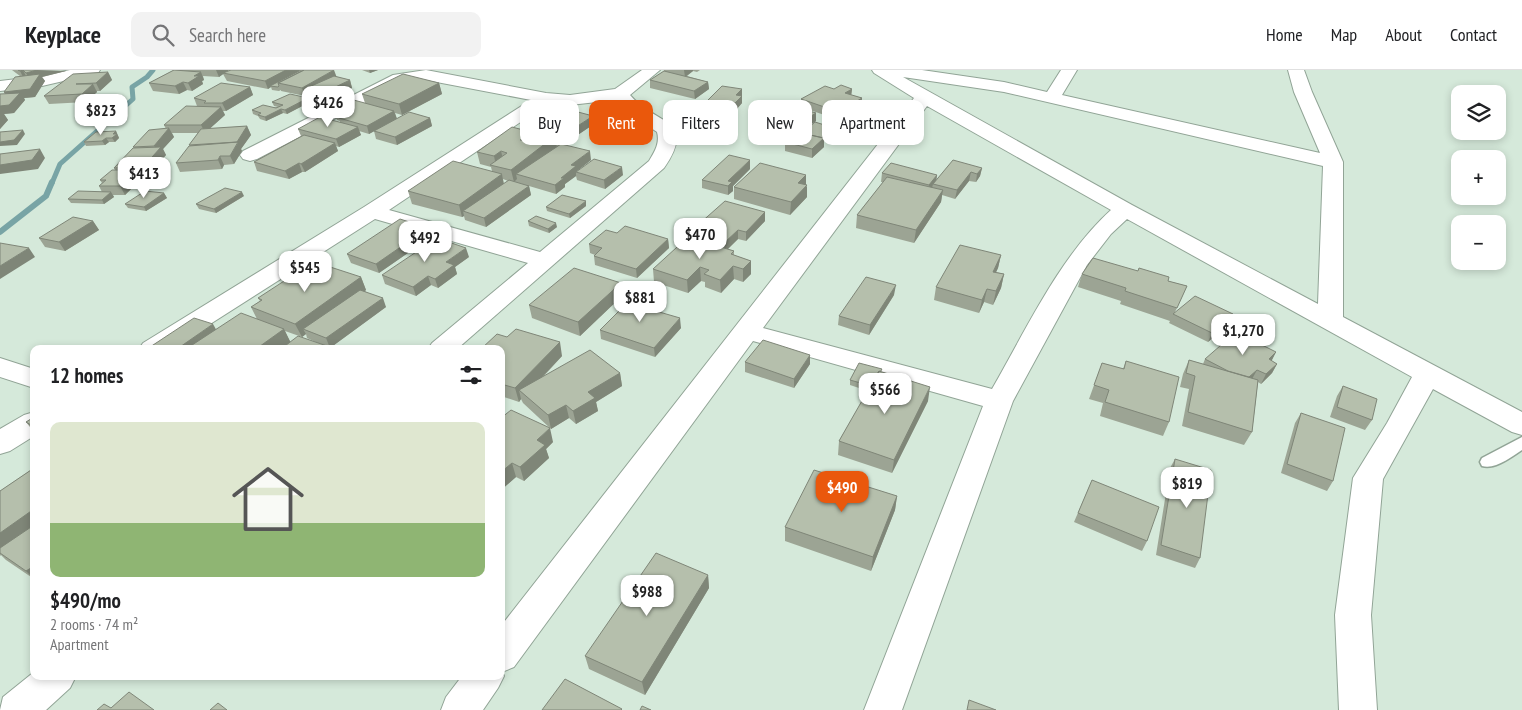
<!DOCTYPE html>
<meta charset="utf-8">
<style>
body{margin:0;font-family:"PT Sans Narrow",sans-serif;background:#f2f2f2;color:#202124;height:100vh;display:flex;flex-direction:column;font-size:19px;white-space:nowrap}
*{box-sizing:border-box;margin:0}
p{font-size:16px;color:#757577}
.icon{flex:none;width:28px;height:28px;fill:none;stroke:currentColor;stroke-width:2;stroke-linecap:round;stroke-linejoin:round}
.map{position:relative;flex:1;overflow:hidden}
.drawer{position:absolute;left:30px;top:275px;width:475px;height:335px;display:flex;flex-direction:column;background:#fff;border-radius:10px;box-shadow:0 2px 8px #0003}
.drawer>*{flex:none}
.banner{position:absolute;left:520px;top:30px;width:475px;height:45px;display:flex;gap:10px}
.fabs{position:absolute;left:1451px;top:15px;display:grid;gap:10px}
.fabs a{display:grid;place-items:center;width:55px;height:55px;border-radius:10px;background:#fff;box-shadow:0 2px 8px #0003;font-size:25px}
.price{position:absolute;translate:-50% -42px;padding:0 11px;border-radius:10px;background:#fff;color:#222;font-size:16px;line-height:32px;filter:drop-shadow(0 1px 2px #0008)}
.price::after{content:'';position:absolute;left:50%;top:30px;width:15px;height:11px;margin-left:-8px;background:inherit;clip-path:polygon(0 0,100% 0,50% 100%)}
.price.on{background:#ea580c;color:#fff}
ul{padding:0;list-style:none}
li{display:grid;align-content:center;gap:10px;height:265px;padding:0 20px}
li+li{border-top:1px solid #e0e0e0}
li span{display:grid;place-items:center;height:155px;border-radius:10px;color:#555}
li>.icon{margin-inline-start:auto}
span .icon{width:90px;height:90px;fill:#fffc;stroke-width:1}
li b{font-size:21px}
h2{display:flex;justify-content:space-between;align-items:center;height:60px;padding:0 20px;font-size:21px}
.pill{padding:0 18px;border-radius:10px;background:#fff;box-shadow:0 2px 8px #0003;font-size:18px;line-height:45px}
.pill.on{background:#ea580c;color:#fff}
header{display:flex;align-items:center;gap:30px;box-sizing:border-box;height:70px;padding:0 25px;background:#fff;border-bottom:1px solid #e0e0e0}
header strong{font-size:24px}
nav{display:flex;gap:28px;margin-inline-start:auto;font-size:18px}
.search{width:350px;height:45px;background:#f2f2f2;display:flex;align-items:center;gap:12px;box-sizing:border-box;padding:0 18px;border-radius:10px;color:#757577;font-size:19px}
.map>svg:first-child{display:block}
</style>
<header>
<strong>Keyplace</strong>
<div class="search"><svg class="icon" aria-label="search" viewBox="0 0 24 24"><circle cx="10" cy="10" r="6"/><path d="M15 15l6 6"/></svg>Search here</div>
<nav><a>Home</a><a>Map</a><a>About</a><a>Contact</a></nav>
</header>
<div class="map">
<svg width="1522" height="640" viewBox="0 0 1522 640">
<rect width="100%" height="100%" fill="#d5e9da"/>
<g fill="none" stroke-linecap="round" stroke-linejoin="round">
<!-- stream-far1 -->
<path stroke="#78a4a5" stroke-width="5" d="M52 113 60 94 133 29 132 17 147 7 153 0"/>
<!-- stream -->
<path stroke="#78a4a5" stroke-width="6" d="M0 162 46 126 52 112"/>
<!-- lane casing -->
<g stroke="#91a496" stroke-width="3">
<path id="lane" d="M1522 367V380C1511 387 1495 400 1482 396L1480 392 1482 388Z"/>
</g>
<!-- street casing -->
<g stroke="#91a496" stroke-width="2">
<path id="street" d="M70 0H100L98 3 42 16 0 21V11L42 6Z
M426 0 546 23 570 25 615 19 642 0H660L630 25C654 54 698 49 664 98L457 279H428L432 273 528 193 375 149 171 279H139L143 273 364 137 531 30 426 10 403 13 257 89 250 91 243 89 240 85 243 81 393 5ZM615 30 624 40 657 62C660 73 655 81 649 91L540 182 389 140 549 33 570 35Z
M872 0H922L1004 12 1047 22 1061 0H1077L1062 25 1320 83 1294 22 1288 0H1304L1312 22 1343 92V247L1522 342V365L1512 362 1433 319 1383 409 1371 545 1377 640H1339L1335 545 1353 408 1387 353 1412 307 1127 149 1111 164 1087 195 1013 331 902 640H864L983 336 753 271 514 597 502 602 504 606 498 618 483 640H441L446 627 462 606H501V556L914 28 874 3ZM903 7 1004 22 1323 96 1318 234 1132 135ZM927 36 1111 140C1060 186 1026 260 992 319L763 258Z
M0 288 34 299V318L0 307Z
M34 342V366L10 381 0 384V359L24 345Z
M34 602V606H76L70 618 46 640H0L3 627Z"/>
</g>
<!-- lane -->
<use href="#lane" fill="#fff" fill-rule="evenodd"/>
<!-- street -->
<use href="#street" fill="#fff" fill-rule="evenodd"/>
</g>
<!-- wall -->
<path fill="#9ca494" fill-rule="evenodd" d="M12 0 66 1 42 7 45 11 35 27 24 28 25 30 14 43 4 44 8 50 0 59V24H5L4 22 20 6Z
M174 0H229L226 2 231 0H299L337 7 350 10 352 18 328 30 312 25 311 22 305 26 281 21V20L279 21 272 20 271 17 268 19 227 11 223 4 219 7 203 6 204 10 202 11 203 14 192 21 187 20 179 24 153 21 149 13Z
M362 0H378L370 3Z
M664 0H700L697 2 693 1 687 6 708 12 709 19 695 29 650 18V10L664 1Z
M108 2 112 10 100 21H97V22L86 32 49 34 44 26Z
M439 13 442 24 402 45 395 43 397 49 430 48 432 56 397 75 376 69 374 61 369 64 359 61 361 65 339 77 336 76 338 81 305 102H302L289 109 257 101 254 92 301 66 298 59 340 52V51L337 50 334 42 343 38 341 33H365L362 24Z
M250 17 253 25 226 41H223L225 45 209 59 247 56 251 65 241 79 242 81 234 94 224 95 222 99 180 102 176 93 190 76 189 75 198 63H172L174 67 163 79 166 85 148 105H145L147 109 136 118H132L125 125H113L114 127 104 134 71 133 68 129 102 122 99 116 102 113 100 110 115 100 114 98 134 78 133 77 166 59 164 55 197 36 194 28Z
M742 19V33L735 41 730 40 722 49 701 46 700 38Z
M834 19H852L851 25 862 28 861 36 839 50 801 37V29Z
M308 28 310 32 287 44 283 43 266 51 260 49 258 46 253 44 252 40 278 37 274 36 272 32Z
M858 40 879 41 869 47 858 44Z
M816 43V51L799 62 802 63 831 61 828 64V68L824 71V77L812 88 785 81V72L794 64 771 57V48Z
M594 54 564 74 591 90 576 101 623 105 605 119 577 110 576 106 565 114V117L556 124 529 116 531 125 486 157 465 150 464 146 462 147 412 134 408 121 492 101 491 97 480 94 477 82 533 71ZM503 109 508 111 504 114Z
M116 61 119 68 115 72H109L105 75 86 76 84 72Z
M686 62 702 63 693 68 686 66Z
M982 98 980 106 976 112 969 111 955 129 942 125 941 132 914 173 856 158 857 145 883 112H881L882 103 937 105 936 110Z
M750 99 733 116V121L728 125 702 118V110Z
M806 115 807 127 790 145 734 129V117Z
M164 123 167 128 146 141 128 138 125 134Z
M244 126 216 143 199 139 196 134Z
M586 136 570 148 547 141 546 137Z
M765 142V151L746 171 738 169 727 179 734 181V185L751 191V204L743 212 734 209 721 223 705 217V212L701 211 688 223 654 212 653 199 691 168 690 162Z
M93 151 99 160 65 181 45 177 39 168Z
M528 151 557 157 549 163 529 156Z
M428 158 431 167 379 203 351 193 347 184Z
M617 163 668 169 669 178 637 208 595 195 594 186 595 185 590 183 589 174Z
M1001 185 998 198 996 202 1004 204 1001 218 993 235 984 232 979 243 934 230 936 217Z
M469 187 455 197 457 204 438 218 431 215 416 226 385 214 382 205Z
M305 201 361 207 366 220 365 221 386 237 330 278 327 276 328 279H147L216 259 257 249 251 237 260 231 258 228ZM285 261 302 267 306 264 307 268 320 274 290 272Z
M1082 204 1168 211 1187 216 1175 242 1229 254 1208 272 1169 253 1170 251 1120 234 1121 231 1078 217Z
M621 213 622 226 580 266 532 248 529 235Z
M894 225 869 265 838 255 839 246Z
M649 230 650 239 681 258 655 287 601 269 600 260Z
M501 279 562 286 543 307 620 303 622 316 596 332 598 341 576 354 569 348 551 359 523 333 521 329 519 332 501 326Z
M1276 282 1271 291 1277 294 1272 303 1261 314 1258 312 1252 362 1244 375 1182 356 1189 319 1180 317 1183 304 1189 290 1203 294 1205 289Z
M1126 291 1169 352 1163 366 1100 346 1103 333 1089 329 1102 293 1123 299Z
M745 292 810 294 794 318 745 302Z
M882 299 881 302 928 331 892 403 838 385 839 371 868 321 850 315V310Z
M1343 316 1372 350 1365 360 1330 347 1337 326Z
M1301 343 1333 411 1327 421 1281 403 1295 353Z
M34 347V362L26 352Z
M501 348 553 372 546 379 549 388 524 411 516 407 501 420Z
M1175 389 1200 488 1195 498 1156 485 1170 398Z
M34 398V509L6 490 1 485 0 486V421Z
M1092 410 1147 471 1142 481 1074 452Z
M897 426 895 440 871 501 785 471V457Z
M708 505 709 518 645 625 589 599 585 586Z"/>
<!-- shaded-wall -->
<path fill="#7f8678" d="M23 0 27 8 24 9 20 1Z
M37 0 66 1 42 7 45 11 35 27 24 28 25 30 14 43 4 44 8 50 0 59V36L9 30 4 22 31 11 26 3Z
M216 0H229L219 7Z
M286 0H299L300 2 270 16 271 17 268 19 265 11Z
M334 0 337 8 309 17 311 22 305 26 302 18Z
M369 0H378L370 3Z
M684 0H693V1L685 7Z
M108 2 112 10 100 21 96 13Z
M201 2 204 10 202 11 203 14 192 21 188 13 194 6Z
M350 10 352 18 328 30 325 22Z
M183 12 187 20 179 24 175 16Z
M708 12 709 19 695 29 694 21Z
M439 13 442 24 402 45 399 34Z
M93 14 97 22 86 32 82 24Z
M250 17 253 25 226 41 222 33Z
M742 19V33L735 41V33L736 25Z
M852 19 851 27 845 23Z
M308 28 310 32 287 44 285 40Z
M862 28 861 36 839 50V42Z
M730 32V40L722 49 721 41Z
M221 37 225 45 205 63 201 55Z
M879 37V41L869 47V43Z
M281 39 283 43 266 51 265 47Z
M394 41 397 49 369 64 367 56Z
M816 43V51L795 65V56Z
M593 46 594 54 560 77 559 68Z
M430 48 432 56 397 75 395 67Z
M247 56 251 65 241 79 242 81 234 94 230 86 238 73 237 72Z
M358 57 361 65 339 77 336 69Z
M831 57V61L824 67 825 63Z
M169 58 174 67 163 79 166 85 148 105 144 96 157 81 154 76Z
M702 58V63L693 68V64Z
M23 60 25 64 17 75 0 76V72Z
M116 61 119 68 115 72 112 68 113 64Z
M531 62 534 73 520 70Z
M828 64V68L824 71V77L812 88V79L822 69Z
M555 66 557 78 516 104 517 109 514 112 511 100Z
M106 68 109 72 105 75 102 71Z
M335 73 338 81 305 102 301 94Z
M40 79 45 88 38 99 0 104V94Z
M501 81 504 93 496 96 494 86Z
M590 81 591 90 576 102V106L565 114V117L556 124 555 115 561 108 571 95Z
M220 86 224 95 222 99 218 90Z
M750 90V99L733 116V121L728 125V111Z
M299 93 302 102 289 109 285 101Z
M622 97 623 105 605 119 604 110Z
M982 98 980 106 976 112 977 104Z
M142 100 147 109 136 118 131 110Z
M971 102 969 111 955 129 957 120Z
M502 104 504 116 463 141 464 146 462 147 459 135Z
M806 105V117L807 115V127L790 145 791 132 798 113Z
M937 105 936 113 933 114 932 118 928 124 929 115Z
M127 110 132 118 125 125 120 116Z
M529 116 531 125 486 157 484 148Z
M943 120 941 132 914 173 916 160Z
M111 122 114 127 104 134 102 130Z
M242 122 244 126 216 143 214 139Z
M164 123 167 128 146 141 144 137Z
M586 131V136L570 148 569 144Z
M765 142V151L746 171V162Z
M93 151 99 160 65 181 59 172Z
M556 153 557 157 549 163 548 159Z
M428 158 431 167 379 203 376 194Z
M738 160V169L725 182 724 173Z
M668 169 669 178 637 208 636 199Z
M29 178 35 187 0 209V196Z
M466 178 469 187 455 197 457 204 438 218 435 209 446 192Z
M1001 185 998 198 990 215 993 202Z
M751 191V204L743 212V199Z
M733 196 734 209 721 223 720 210Z
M700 197 701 211 688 223 687 210Z
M1004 204 1001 218 993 235 996 221Z
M428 206 431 215 416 226 413 217Z
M361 207 366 220 310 262 303 259 306 264 302 267 295 254Z
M621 213 622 226 580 266 578 252Z
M896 215 894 225 869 265 870 255Z
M987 219 984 232 979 243 982 230Z
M383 228 386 237 330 278 326 268Z
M649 230 650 239 642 237Z
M1233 244 1229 254 1208 272 1212 263Z
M680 248 681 258 655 287 654 278Z
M213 254 218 263 196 279H177Z
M284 259 291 273 282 279H256Z
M560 272 562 286 525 325 519 320 521 329 519 332 515 318Z
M1276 282 1271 292 1269 289Z
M810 285V294L794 318V309Z
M1277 294 1272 303 1261 314 1266 304Z
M1257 300 1252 309 1246 310Z
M620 303 622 316 596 332 598 341 576 354 573 341 588 322Z
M930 317 928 331 892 403 894 390Z
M566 335 569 348 551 359 548 345Z
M550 358 553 372 546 379 549 388 524 411 520 397 537 370Z
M512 393 516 407 501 420V402Z
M897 426 895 440 871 501 873 487Z
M34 439V462L0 483V463Z
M34 496V509L26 501Z
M708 505 709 518 645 625 642 612Z
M221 606H227L224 609Z"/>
<!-- building -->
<path fill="#b5bfac" stroke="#7f8678" d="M18 0H37L26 3 23 0 20 1Z
M174 0 201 2 194 6H199L188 13 183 12 175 16 149 13Z
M231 0H286L265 11 223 3Z
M301 0H304L278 13 279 16 278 17 270 16Z
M304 0H334L302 18 278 13Z
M664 1 708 12 694 21 650 10Z
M108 2 96 13 76 14H93L82 24 44 26 73 4Z
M40 4 30 19 4 22 15 7Z
M403 4 439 13 399 34 362 24Z
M334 6 350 10 325 22 309 17Z
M221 13 250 17 222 33H204L206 31 194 28Z
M841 15 852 19 845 23 862 28 839 42 801 29 825 16 834 19Z
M722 16 742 19 736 25 742 26 735 33 730 32 721 41 700 38Z
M20 23 9 35 0 36V24Z
M290 24 308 28 285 40 281 39 265 47 258 45 261 43 252 40 263 35 276 38 283 35 272 32Z
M350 29 394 41 367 56 339 48 345 45 334 42 348 35 341 33Z
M869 33 879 37 869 43 858 40Z
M186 36 221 37 201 55H164Z
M792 36 816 43 795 56 771 48Z
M409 42 430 48 395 67 374 61Z
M578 42 593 46 559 68 554 67 555 66 543 64Z
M320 47 358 57 336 69 298 59Z
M815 52 831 57 825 63 828 64 823 68 802 63Z
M247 56 237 72 189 75 201 59Z
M695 56 702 58 693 64 686 62Z
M512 57 531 62 520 70 531 72 542 64 555 66 511 100 490 95 507 83 501 81 494 86 477 82Z
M169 58 154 76 133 77 149 60Z
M23 60 14 70 0 72V62Z
M116 61 113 64H117L112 68H106L102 71 84 72 96 62Z
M797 62 824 68 812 79 785 72Z
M304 65 335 73 301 94 299 93 285 101 254 92Z
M238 72 230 86H220L218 90 176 93 189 76Z
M561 74 590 81 571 95 576 96 561 108H564L555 115 516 104Z
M161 77 144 96 114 98 133 78Z
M40 79 32 90 0 95V84Z
M729 85 750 90 728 111 732 112 728 116 702 110Z
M594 89 622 97 604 110 576 102Z
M953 90 982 98 977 104 971 102 957 120 933 114Z
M453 91 502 104 459 135 408 121Z
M760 93 806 105 798 113 807 115 791 132 734 117Z
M891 93 937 105 929 115 882 103Z
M112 100H142L131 110H127L120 116H99L106 110H100Z
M887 107 943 120 916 160 857 145Z
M509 110 529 116 484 148 463 141Z
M225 118 242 122 214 139 196 134Z
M78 121 111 122 102 130 68 129Z
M145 121 164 123 144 137 125 134Z
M562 125 586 131 569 144 546 137Z
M725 131 765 142 746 162 738 160 724 173 690 162Z
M536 146 556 153 548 159 528 151Z
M73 147 93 151 59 172 39 168Z
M400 149 428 158 376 194 347 184Z
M625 156 668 169 636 199 594 186 602 178 589 174 606 160 617 163Z
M688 167 734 181 731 184 751 191 743 199 733 196 720 210 704 204 709 200 700 197 687 210 653 199Z
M437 168 466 178 446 192 454 195 435 209 428 206 413 217 382 205Z
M0 173 29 178 0 196Z
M960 175 1001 185 993 202 1004 204 996 221 987 219 982 230 936 217Z
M1093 188 1138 201 1139 198 1169 207 1168 211 1187 216 1177 238 1125 221 1126 218 1082 204Z
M318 193 361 207 295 254 251 237 262 230 258 228 301 200 305 201Z
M574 198 621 213 578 252 529 235Z
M866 207 896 215 870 255 839 246Z
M360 220 383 228 326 268 303 259Z
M635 225 649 230 642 237 680 248 654 278 600 260Z
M1195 226 1233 244 1212 263 1173 244Z
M241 243 284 259 256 279H186Z
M194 248 213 254 177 279H147Z
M516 259 560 272 515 318 501 314V279H481L497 264 507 267Z
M1236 262 1276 282 1269 289 1277 294 1266 304 1257 300 1249 307 1228 301 1205 289Z
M298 266 327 276 323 279H281Z
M763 270 810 285 794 309 745 292Z
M590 280 620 303 588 322 595 328 573 341 566 335 548 345 519 320Z
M1189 290 1258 310 1252 362 1188 342 1195 306 1186 303Z
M1126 291 1179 307 1169 352 1105 332 1109 320 1094 315 1102 293 1124 299Z
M859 293 882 299 880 302 879 301 871 316 850 310Z
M879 301 930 317 894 390 839 371Z
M1343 316 1377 329 1372 350 1337 337Z
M511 340 550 358 537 370 545 375 520 397 512 393 501 402V348Z
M1301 343 1345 358 1333 411 1287 394Z
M34 347V357L26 352Z
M1175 389 1211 400 1200 488 1161 475Z
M34 398V439L0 463V421Z
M814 400 897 426 873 487 785 457Z
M1092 410 1159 437 1147 471 1078 443Z
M34 455V496L26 501 0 483V478Z
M656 483 708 505 642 612 585 586Z
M565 609 622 639 621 640H542Z
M129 622 154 640H97L104 634 111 638Z
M969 630 996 640H967Z
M218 633 227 640H210Z
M642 636 651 640H640Z"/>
</svg>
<div class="fabs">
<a><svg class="icon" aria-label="layers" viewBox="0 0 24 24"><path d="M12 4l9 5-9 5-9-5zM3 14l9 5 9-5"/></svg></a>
<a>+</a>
<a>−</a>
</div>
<b class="price" style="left:328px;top:58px">$426</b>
<b class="price" style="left:101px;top:66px">$823</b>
<b class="price" style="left:144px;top:129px">$413</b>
<b class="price" style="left:700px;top:190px">$470</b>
<b class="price" style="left:425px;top:193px">$492</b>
<b class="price" style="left:305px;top:223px">$545</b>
<b class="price" style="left:640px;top:253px">$881</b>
<b class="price" style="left:1243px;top:286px">$1,270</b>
<b class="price" style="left:885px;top:345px">$566</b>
<b class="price" style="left:1187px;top:439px">$819</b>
<b class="price on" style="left:842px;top:443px">$490</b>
<b class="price" style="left:647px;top:547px">$988</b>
<div class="banner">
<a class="pill">Buy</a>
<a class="pill on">Rent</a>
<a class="pill">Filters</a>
<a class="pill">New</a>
<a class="pill">Apartment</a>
</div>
<section class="drawer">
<h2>12 homes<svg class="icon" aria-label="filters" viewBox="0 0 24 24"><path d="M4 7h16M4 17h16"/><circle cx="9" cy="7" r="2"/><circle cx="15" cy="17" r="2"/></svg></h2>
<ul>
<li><span style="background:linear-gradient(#dfe7d0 65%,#8fb573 0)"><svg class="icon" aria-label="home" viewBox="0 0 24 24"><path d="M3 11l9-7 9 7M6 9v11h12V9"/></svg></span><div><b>$490/mo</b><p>2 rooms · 74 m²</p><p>Apartment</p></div></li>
</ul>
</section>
</div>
